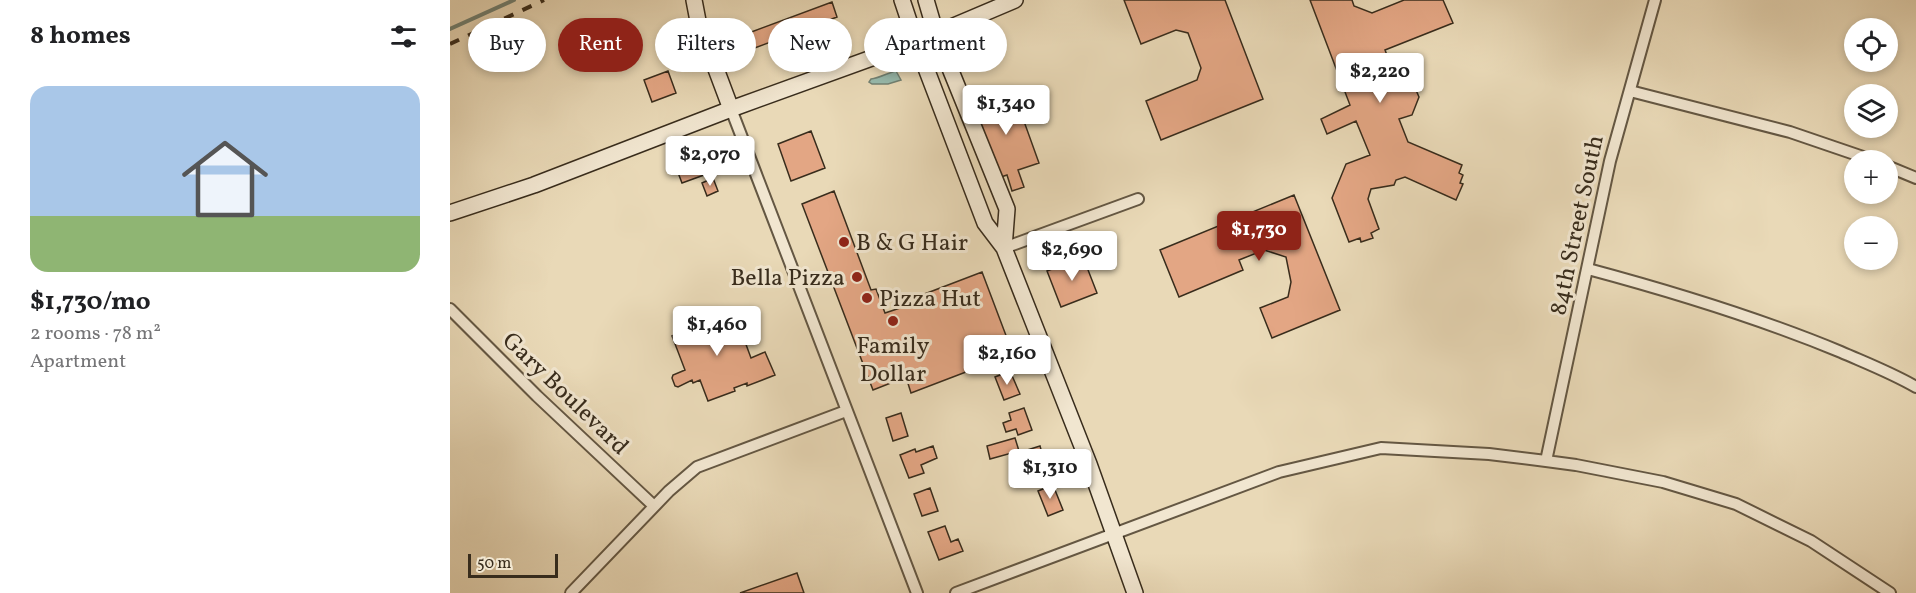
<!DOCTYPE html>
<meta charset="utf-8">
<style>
body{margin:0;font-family:Vollkorn,serif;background:#f6f6f6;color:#202124;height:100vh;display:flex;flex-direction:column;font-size:22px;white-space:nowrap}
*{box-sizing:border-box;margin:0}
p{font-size:20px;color:#757577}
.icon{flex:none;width:33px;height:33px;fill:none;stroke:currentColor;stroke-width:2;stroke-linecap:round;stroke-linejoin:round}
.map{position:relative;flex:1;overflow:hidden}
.drawer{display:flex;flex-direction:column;background:#fff;width:450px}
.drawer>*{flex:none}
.banner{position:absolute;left:18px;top:18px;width:570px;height:54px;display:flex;gap:12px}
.tools{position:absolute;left:1394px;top:18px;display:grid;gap:12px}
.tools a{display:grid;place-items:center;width:54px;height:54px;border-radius:50%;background:#fff;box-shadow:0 3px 9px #0003;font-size:30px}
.scale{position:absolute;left:18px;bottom:15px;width:90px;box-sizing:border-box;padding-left:6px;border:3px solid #382c1c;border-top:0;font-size:16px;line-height:21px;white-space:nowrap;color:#382c1c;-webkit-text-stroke:4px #f1e6d0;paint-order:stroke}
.price{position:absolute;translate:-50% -51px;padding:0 14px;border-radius:6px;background:#fff;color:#222;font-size:20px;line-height:39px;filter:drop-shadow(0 2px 3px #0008)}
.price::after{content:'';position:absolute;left:50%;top:36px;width:18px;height:14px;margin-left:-9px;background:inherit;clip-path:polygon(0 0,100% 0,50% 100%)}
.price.on{background:#8f2418;color:#fff}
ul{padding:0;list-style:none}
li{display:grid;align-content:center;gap:12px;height:318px;padding:0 30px}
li+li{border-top:2px solid #e0e0e0}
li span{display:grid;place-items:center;height:186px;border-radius:18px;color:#555}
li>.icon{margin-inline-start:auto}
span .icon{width:108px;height:108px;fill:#fffc;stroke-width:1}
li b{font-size:26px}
h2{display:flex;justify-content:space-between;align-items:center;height:72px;padding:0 30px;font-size:26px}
.tag{padding:0 21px;border-radius:27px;background:#fff;box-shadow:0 3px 9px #0003;font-size:21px;line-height:54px}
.tag.on{background:#8f2418;color:#fff}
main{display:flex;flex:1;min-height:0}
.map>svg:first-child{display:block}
</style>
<main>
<section class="drawer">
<h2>8 homes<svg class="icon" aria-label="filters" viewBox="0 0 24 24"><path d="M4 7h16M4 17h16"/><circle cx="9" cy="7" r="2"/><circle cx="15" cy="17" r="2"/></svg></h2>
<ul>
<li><span style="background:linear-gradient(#a9c7e8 70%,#8fb573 0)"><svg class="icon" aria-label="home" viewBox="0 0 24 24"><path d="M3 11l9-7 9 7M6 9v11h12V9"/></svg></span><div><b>$1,730/mo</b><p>2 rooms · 78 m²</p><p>Apartment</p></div></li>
</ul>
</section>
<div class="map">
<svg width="1466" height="593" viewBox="0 0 1466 593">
<rect width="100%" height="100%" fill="#e9d9b7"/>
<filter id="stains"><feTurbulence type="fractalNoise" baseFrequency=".00333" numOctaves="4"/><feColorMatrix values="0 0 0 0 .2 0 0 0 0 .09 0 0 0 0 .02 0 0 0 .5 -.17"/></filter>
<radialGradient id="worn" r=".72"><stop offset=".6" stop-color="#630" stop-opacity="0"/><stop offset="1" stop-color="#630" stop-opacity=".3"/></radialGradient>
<!-- water -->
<path fill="#97baad" stroke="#718173" stroke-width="1.5" d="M446 71 451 80 438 84H422L419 82 421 79C430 78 437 73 446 71Z"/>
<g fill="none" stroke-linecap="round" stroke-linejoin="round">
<!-- stream -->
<path stroke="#718173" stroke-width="4" d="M0 29 64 0"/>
</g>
<!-- building -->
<path fill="#e3a684" stroke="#382c1c" stroke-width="1.5" d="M674 0H775L813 99 711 140 696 101 747 80 751 68 738 33 726 30 691 44Z
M860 0H902L904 6 922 13 954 0H993L1003 23 935 50 942 68 959 74 969 97 962 115 949 119 958 142 1012 165 1009 173 1013 175 1010 183 1013 184 1006 200 955 177 946 180 944 185 921 189 918 199 929 229 921 233 923 238 911 242 910 238 899 242 882 198 896 164 920 155 906 121 877 134 871 119 900 105Z
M382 2 387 17 302 49 296 34Z
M218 71 226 93 202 102 194 80Z
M562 88 589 163 568 170 574 187 562 191 557 175 548 178 521 102Z
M361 131 375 168 341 181 328 144Z
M249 162 254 175 232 183 227 170Z
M263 178 268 191 257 196 252 183Z
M384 191 421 290 426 289 435 313 453 307 451 303 532 272 563 354 461 393 456 377 423 390 352 204Z
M844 195 890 310 822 338 810 308 838 297 841 282 836 257 814 250 789 260 793 270 729 297 710 250Z
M633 257 647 293 611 307 597 271Z
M272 309 285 343 294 339 301 358 315 352 325 375 297 386V383L284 388 285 391 258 401 250 380 243 383 242 380 228 387 225 386 222 378 223 375 235 370 222 336 231 332 228 326Z
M560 371 570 394 554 400 545 377Z
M574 408 582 430 568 435 566 429 556 432 553 423 561 420 559 413Z
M451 413 458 436 443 441 436 418Z
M565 438 569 451 540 459 537 446Z
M483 446 487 458 471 465 474 473 459 478 450 455 465 449 466 452Z
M590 446 596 468 580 473 574 451Z
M603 485 613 510 598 516 588 491Z
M480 488 488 511 472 516 464 494Z
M495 526 501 542 508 539 513 551 489 560 478 532Z
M347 573 354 593H290Z"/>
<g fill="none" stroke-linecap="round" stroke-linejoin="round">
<!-- street casing -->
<g stroke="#645743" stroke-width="14">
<path id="street" d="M1180 91 1340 132 1422 160
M281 109 467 593
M1437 166 1466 178
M554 248 688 199
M1138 269C1224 292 1309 318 1391 352 1416 363 1442 373 1466 387
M0 309 87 396 204 506
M1096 461 1160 161 1205 0
M121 593 219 491 247 467 396 411
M506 593 829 472 931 448 1039 454 1096 461 1126 465 1213 482 1286 504 1361 541 1440 593"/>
</g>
<!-- secondary casing -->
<g stroke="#382c1c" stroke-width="18">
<path id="secondary" d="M244 0 248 21 281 109
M452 0 466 42 535 223 554 248 639 464 685 593
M476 0 486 34 557 209 554 248
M0 213 84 185 281 109 466 42 565 0"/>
</g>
<!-- street -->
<use href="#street" stroke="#f1e6d0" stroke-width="10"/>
<!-- secondary -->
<use href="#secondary" stroke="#f1e6d0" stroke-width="15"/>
<!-- rail -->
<path stroke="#382c1c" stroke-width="4" stroke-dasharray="10 10" stroke-linecap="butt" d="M0 44 94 0"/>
</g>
<!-- markers -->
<g fill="#8f2418" stroke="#f1e6d0" stroke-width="2">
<circle cx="394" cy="242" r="6"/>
<circle cx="407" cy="277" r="6"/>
<circle cx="417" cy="298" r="6"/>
<circle cx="443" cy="321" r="6"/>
</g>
<g text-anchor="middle" stroke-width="6" stroke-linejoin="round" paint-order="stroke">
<!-- street labels -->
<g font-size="24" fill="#382c1c" stroke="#f1e6d0">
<text transform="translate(1126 225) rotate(-78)" y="8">84th Street South</text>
<text transform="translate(116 393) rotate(44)" y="8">Gary Boulevard</text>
</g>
<!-- poi labels -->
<g font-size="24" fill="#382c1c" stroke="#f1e6d0" text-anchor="start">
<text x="406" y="250">B &amp; G Hair</text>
<text x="395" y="285" text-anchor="end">Bella Pizza</text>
<text x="429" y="306">Pizza Hut</text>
<text x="443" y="353" text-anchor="middle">Family<tspan x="443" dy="28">Dollar</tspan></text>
</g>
</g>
<rect width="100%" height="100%" filter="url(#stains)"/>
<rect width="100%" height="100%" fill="url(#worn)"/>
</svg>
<div class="tools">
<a><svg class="icon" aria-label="locate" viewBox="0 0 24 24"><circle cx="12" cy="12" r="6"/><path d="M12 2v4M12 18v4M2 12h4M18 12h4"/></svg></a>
<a><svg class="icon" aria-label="layers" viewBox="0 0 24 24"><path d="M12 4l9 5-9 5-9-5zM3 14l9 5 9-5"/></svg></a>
<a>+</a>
<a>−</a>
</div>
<div class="scale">50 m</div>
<b class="price" style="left:930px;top:104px">$2,220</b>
<b class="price" style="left:556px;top:136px">$1,340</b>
<b class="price" style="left:260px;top:187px">$2,070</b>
<b class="price on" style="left:809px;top:262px">$1,730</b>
<b class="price" style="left:622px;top:282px">$2,690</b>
<b class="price" style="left:267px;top:357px">$1,460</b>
<b class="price" style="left:557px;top:386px">$2,160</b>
<b class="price" style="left:600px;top:500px">$1,310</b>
<div class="banner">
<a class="tag">Buy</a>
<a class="tag on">Rent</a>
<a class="tag">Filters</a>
<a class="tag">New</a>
<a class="tag">Apartment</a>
</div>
</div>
</main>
